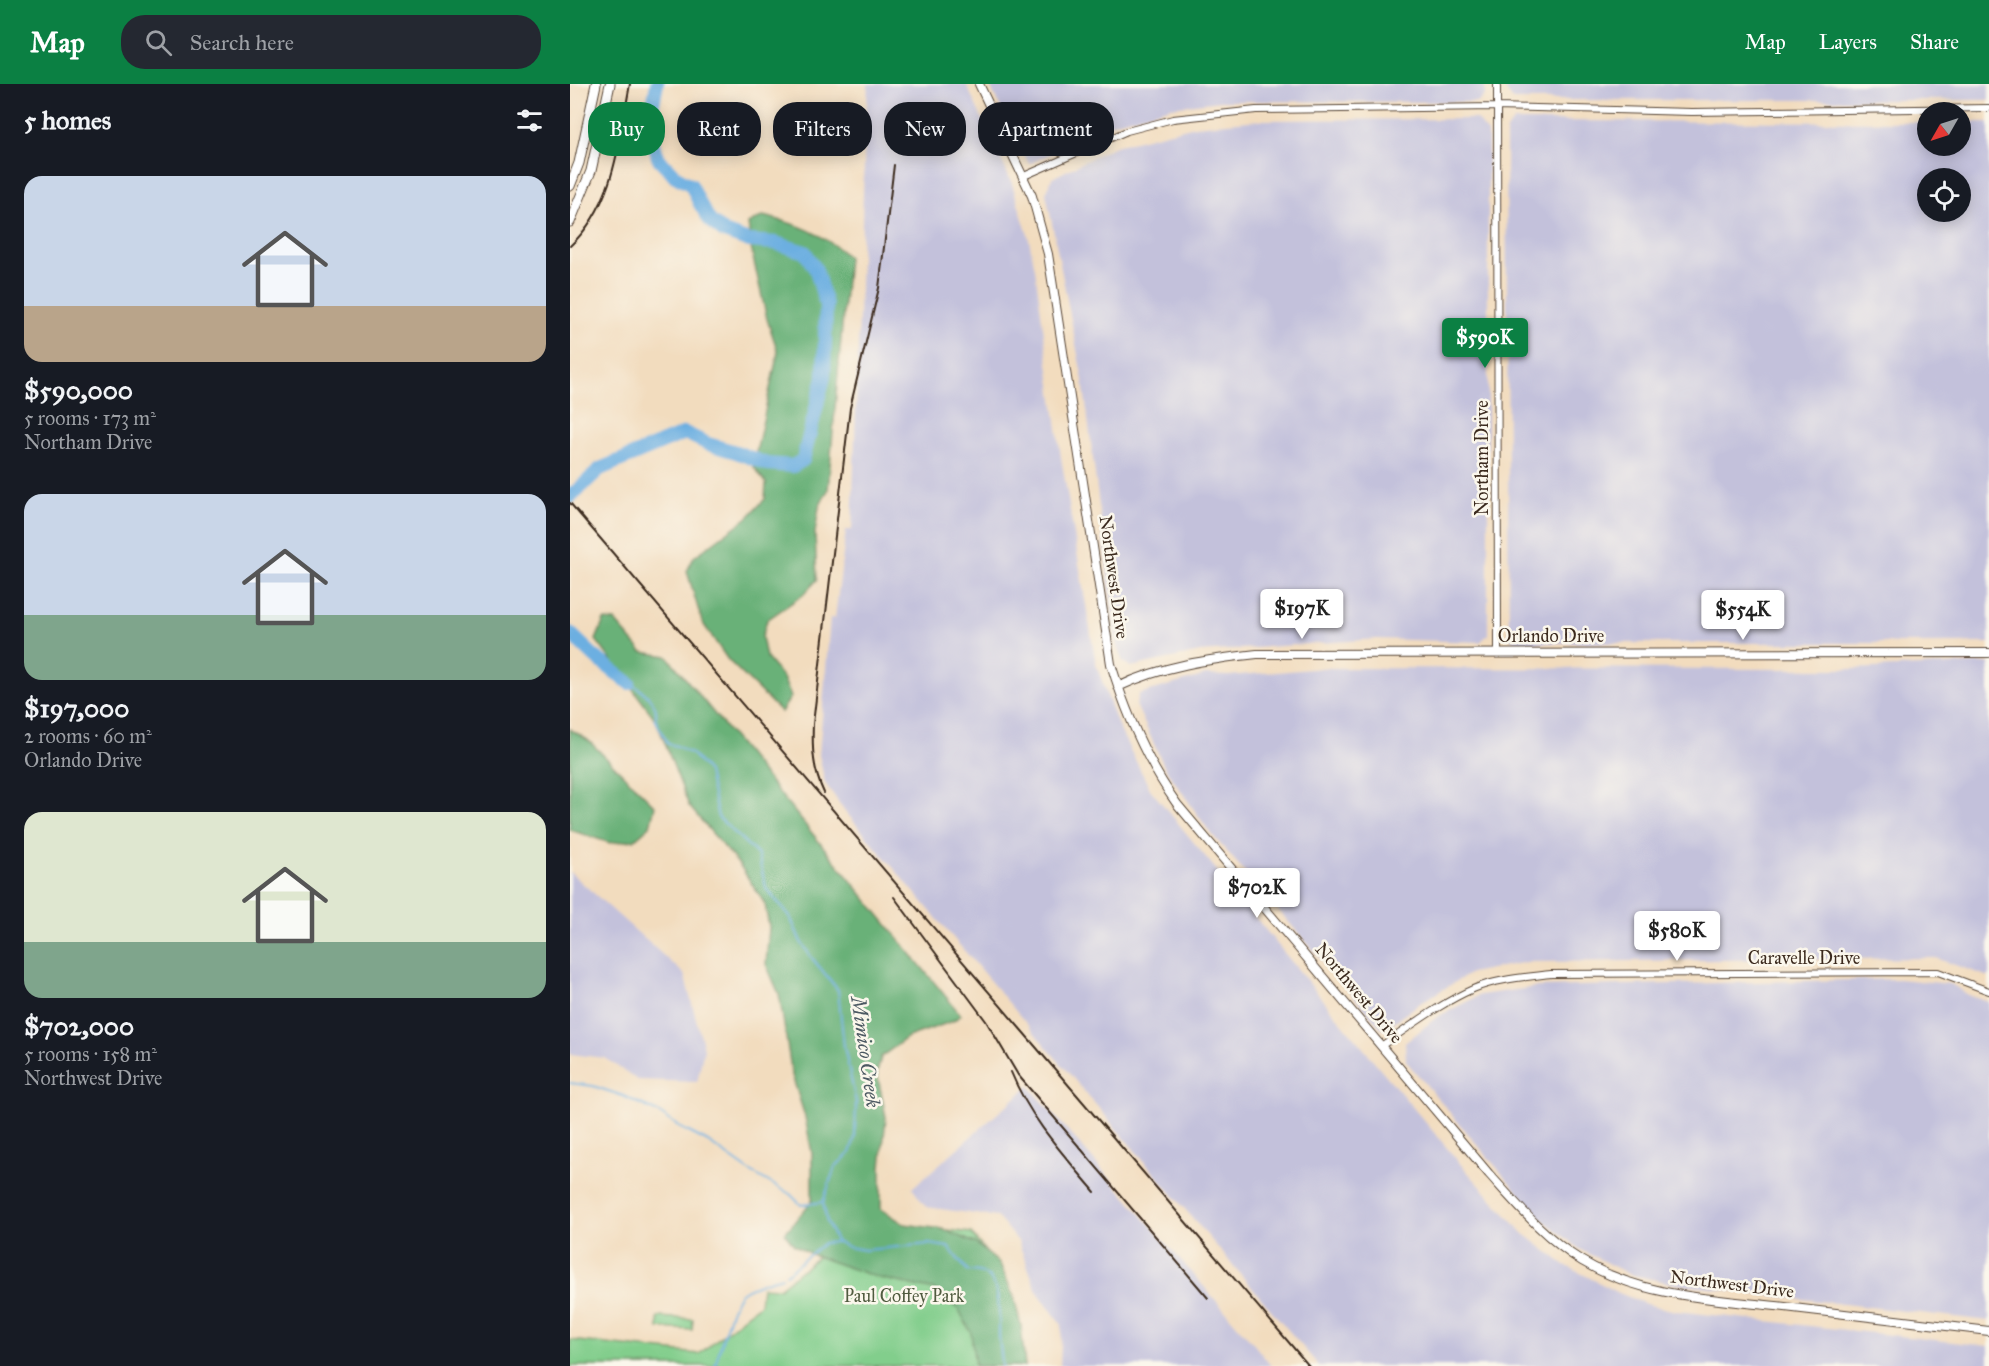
<!DOCTYPE html>
<meta charset="utf-8">
<style>
body{margin:0;font-family:"IM FELL Great Primer",serif;background:#242831;color:#f1f3f6;height:100vh;display:flex;flex-direction:column;font-size:22px;white-space:nowrap}
*{box-sizing:border-box;margin:0}
p{font-size:20px;color:#9ea1a6}
.icon{flex:none;width:33px;height:33px;fill:none;stroke:currentColor;stroke-width:2;stroke-linecap:round;stroke-linejoin:round}
.map{position:relative;flex:1;overflow:hidden}
.side{display:flex;flex-direction:column;background:#171b24;width:570px}
.side>*{flex:none}
.banner{position:absolute;left:18px;top:18px;width:570px;height:54px;display:flex;gap:12px}
.needle{width:39px;rotate:231deg}
.buttons{position:absolute;left:1347px;top:18px;display:grid;gap:12px}
.buttons a{display:grid;place-items:center;width:54px;height:54px;border-radius:50%;background:#171b24;box-shadow:0 3px 15px #0003;font-size:30px}
.price{position:absolute;translate:-50% -51px;padding:0 14px;border-radius:6px;background:#fff;color:#222;font-size:20px;line-height:39px;filter:drop-shadow(0 2px 3px #0008)}
.price::after{content:'';position:absolute;left:50%;top:36px;width:18px;height:14px;margin-left:-9px;background:inherit;clip-path:polygon(0 0,100% 0,50% 100%)}
.price.current{background:#0b8043;color:#fff}
ul{padding:0;list-style:none}
li{display:grid;align-content:center;gap:12px;height:318px;padding:0 24px}
li span{display:grid;place-items:center;height:186px;border-radius:18px;color:#555}
li>.icon{margin-inline-start:auto}
span .icon{width:108px;height:108px;fill:#fffc;stroke-width:1}
li b{font-size:26px}
h2{display:flex;justify-content:space-between;align-items:center;height:72px;padding:0 24px;font-size:26px}
.tag{padding:0 21px;border-radius:24px;background:#171b24;box-shadow:0 3px 15px #0003;font-size:21px;line-height:54px}
.tag.current{background:#0b8043;color:#fff}
header{display:flex;align-items:center;gap:36px;box-sizing:border-box;height:84px;padding:0 30px;background:#0b8043;color:#fff}
header strong{font-size:28px}
nav{display:flex;gap:33px;margin-inline-start:auto;font-size:21px}
.search{width:420px;height:54px;background:#242831;display:flex;align-items:center;gap:15px;box-sizing:border-box;padding:0 21px;border-radius:24px;color:#9ea1a6;font-size:22px}
main{display:flex;flex:1;min-height:0}
.map>svg:first-child{display:block}
</style>
<header>
<strong>Map</strong>
<div class="search"><svg class="icon" aria-label="search" viewBox="0 0 24 24"><circle cx="10" cy="10" r="6"/><path d="M15 15l6 6"/></svg>Search here</div>
<nav><a>Map</a><a>Layers</a><a>Share</a></nav>
</header>
<main>
<section class="side">
<h2>5 homes<svg class="icon" aria-label="filters" viewBox="0 0 24 24"><path d="M4 7h16M4 17h16"/><circle cx="9" cy="7" r="2"/><circle cx="15" cy="17" r="2"/></svg></h2>
<ul>
<li><span style="background:linear-gradient(#c9d6e8 70%,#b9a48a 0)"><svg class="icon" aria-label="home" viewBox="0 0 24 24"><path d="M3 11l9-7 9 7M6 9v11h12V9"/></svg></span><div><b>$590,000</b><p>5 rooms · 173 m²</p><p>Northam Drive</p></div></li>
<li><span style="background:linear-gradient(#c9d6e8 65%,#7fa58c 0)"><svg class="icon" aria-label="home" viewBox="0 0 24 24"><path d="M3 11l9-7 9 7M6 9v11h12V9"/></svg></span><div><b>$197,000</b><p>2 rooms · 60 m²</p><p>Orlando Drive</p></div></li>
<li><span style="background:linear-gradient(#dfe7d0 70%,#7fa58c 0)"><svg class="icon" aria-label="home" viewBox="0 0 24 24"><path d="M3 11l9-7 9 7M6 9v11h12V9"/></svg></span><div><b>$702,000</b><p>5 rooms · 158 m²</p><p>Northwest Drive</p></div></li>
</ul>
</section>
<div class="map">
<svg width="1419" height="1282" viewBox="0 0 1419 1282">
<rect width="100%" height="100%" fill="#fbf7ec"/>
<filter id="ink" filterUnits="userSpaceOnUse"><feTurbulence type="fractalNoise" baseFrequency=".0167" numOctaves="2"/><feDisplacementMap in="SourceGraphic" scale="12" xChannelSelector="R" yChannelSelector="G"/><feConvolveMatrix kernelMatrix="1 2 1 2 8 2 1 2 1" color-interpolation-filters="sRGB"/></filter>
<filter id="wash" filterUnits="userSpaceOnUse"><feTurbulence type="fractalNoise" baseFrequency=".008" numOctaves="4" result="noise"/><feDisplacementMap in="SourceGraphic" scale="24" xChannelSelector="R" yChannelSelector="G"/><feGaussianBlur stdDeviation="1.35" result="paint"/><feColorMatrix in="noise" values="0 0 0 0 0 0 0 0 0 0 0 0 0 0 0 0 0 1.4 0 .05"/><feComposite in="paint" operator="in"/></filter>
<g filter="url(#wash)">
<rect width="100%" height="100%" fill="#f2dcbe"/>
<!-- industrial -->
<path fill="#c3c1db" fill-rule="evenodd" d="M298 0H396L441 97 458 151 465 185 491 373 526 580 548 642 580 705 762 927 893 1083 953 1149 995 1181 1049 1209 1076 1220 1106 1227 1419 1262V1282H749L274 726 255 699 249 671 260 534H265L276 446H282L295 49Z
M419 0H915V11L908 18 650 17 602 23 543 39 459 80Z
M936 0H1419V16H943L936 7Z
M906 35 918 49V551L910 558 807 555 630 568 561 583 553 578 547 562 513 296 476 109 482 94 545 62 625 42 689 36Z
M944 37 1357 38 1358 62H1390L1391 38H1419V559H946L939 553 936 46ZM1358 94H1390V128H1358Z
M1419 579V893L1365 874 956 878 901 889 853 917 813 946 639 747 595 684 566 621 569 610 636 591 658 592 753 584 1281 585Z
M0 788 114 890 134 965 127 998 67 996 35 974 0 970Z
M1328 895 1381 900 1400 912 1419 918V1237L1105 1200 1059 1190 1011 1166 968 1132 836 977 835 959 867 933 910 911 968 903Z
M459 1002 683 1259 701 1282H490L492 1241 467 1207 448 1157 427 1133 356 1123 342 1104Z"/>
<!-- green -->
<path fill="#82ce8c" stroke="#5e7c55" stroke-width="1.5" d="M288 1141H339L401 1149 436 1194 448 1256 449 1282H0V1256L129 1270 190 1220 192 1203 209 1204Z
M88 1233 123 1235 122 1246 88 1244Z"/>
<!-- forest -->
<path fill="#69b178" stroke="#526e4b" stroke-width="1.5" d="M193 132C228 140 251 148 278 173L258 406 249 423 245 449 247 496 233 511 197 536 192 553 196 573 213 594 221 613 211 628 158 576 132 538 117 487 124 473 178 433 195 415 196 399 183 382 208 268 197 235 182 169 178 140Z
M34 536 45 537 72 568 97 572 391 931 383 937 338 953 311 973 307 989 316 1033 311 1083V1125L334 1140 372 1145 405 1159 430 1180 444 1213 451 1242 455 1282H405L401 1249 389 1226 365 1206 309 1194 243 1171 224 1161 215 1149 242 1117V1069L235 1033 222 991 209 910 196 880 199 843 195 820 171 783 119 722 86 636 26 556Z
M0 645 18 656 85 722 80 742 64 756 40 759 0 746Z"/>
<g fill="none" stroke-linecap="round" stroke-linejoin="round">
<!-- stream -->
<path stroke="#6cafe1" stroke-width="2" d="M59 599C72 605 91 620 85 635L98 660 107 662 123 671 138 688 148 733 188 771 196 804 220 833 231 858 242 874 268 906 274 962 286 1018 285 1053 280 1069 265 1083 253 1118 257 1138 266 1157 278 1163 295 1166 359 1160 378 1163 398 1187C402 1187 408 1187 412 1189 432 1196 429 1232 429 1249 429 1260 432 1271 432 1282
M0 999 23 1002 53 1012 88 1028 111 1044 138 1058 181 1088 220 1110 231 1121 253 1118
M216 1190 254 1159 267 1158
M145 1282C150 1266 161 1217 172 1208 184 1200 198 1197 212 1193"/>
<!-- river -->
<path stroke="#6cafe1" stroke-width="14" d="M0 413 30 385 115 349 138 360 166 368 197 380 223 382 233 376 254 293 256 221 246 186 235 168 205 159 179 157 154 148 140 137 130 120 121 101 105 92 88 74 79 41 87 0
M0 549 25 573 59 599"/>
</g>
</g>
<g filter="url(#ink)">
<g fill="none" stroke-linecap="round" stroke-linejoin="round">
<!-- minor casing -->
<g stroke="#564536" stroke-width="8">
<path id="minor" d="M927 0 928 568
M454 92 557 47 603 35 686 26 927 23 1122 28 1419 24
M811 962C841 942 871 919 903 905 926 895 957 893 981 890L1368 888 1419 907"/>
</g>
<!-- tertiary casing -->
<g stroke="#564536" stroke-width="10">
<path id="tertiary" d="M409 0 462 112 478 170 541 580C556 629 577 678 607 720L919 1090C948 1122 975 1154 1012 1177 1074 1214 1146 1215 1215 1223 1283 1231 1351 1239 1419 1247
M548 603C591 582 640 575 687 570L1419 569"/>
</g>
<!-- secondary casing -->
<g stroke="#564536" stroke-width="11">
<path id="secondary" d="M0 102 9 79 26 0
M0 138 21 87 40 0"/>
</g>
<!-- minor -->
<use href="#minor" stroke="#fff" stroke-width="6"/>
<!-- tertiary -->
<use href="#tertiary" stroke="#fff" stroke-width="8"/>
<!-- secondary -->
<use href="#secondary" stroke="#fff" stroke-width="9"/>
<!-- rail -->
<path stroke="#3b2a1e" stroke-width="2" d="M0 162C45 120 49 57 60 0
M0 419 739 1282
M254 709C243 686 242 665 243 640L280 324 309 204 324 81
M324 813 416 937 448 991 638 1214
M441 988C460 1035 493 1070 525 1108"/>
</g>
</g>
<g text-anchor="middle" stroke-width="5" stroke-linejoin="round" paint-order="stroke">
<!-- street labels -->
<g font-size="18" fill="#3b2a1e" stroke="#fbf7ec">
<text transform="translate(912 374) rotate(-90)" y="6">Northam Drive</text>
<text transform="translate(544 493) rotate(82)" y="6">Northwest Drive</text>
<text x="981" y="558">Orlando Drive</text>
<text x="1234" y="880">Caravelle Drive</text>
<text transform="translate(789 909) rotate(50)" y="6">Northwest Drive</text>
<text transform="translate(1162 1200) rotate(7)" y="6">Northwest Drive</text>
</g>
<!-- park labels -->
<g font-size="18" fill="#505b3f" stroke="#fbf7ec">
<text x="334" y="1218">Paul Coffey Park</text>
</g>
<!-- water labels -->
<g font-size="20" font-style="italic" fill="#4c5962" stroke="#fbf7ec">
<text transform="translate(296 968) rotate(82)" y="7">Mimico Creek</text>
</g>
</g>
</svg>
<div class="buttons">
<a><svg class="needle" viewBox="-14 -14 28 28"><path d="M0-13l5 13h-10z" fill="#e53935"/><path d="M0 13l5-13h-10z" fill="#9ea1a6"/></svg></a>
<a><svg class="icon" aria-label="locate" viewBox="0 0 24 24"><circle cx="12" cy="12" r="6"/><path d="M12 2v4M12 18v4M2 12h4M18 12h4"/></svg></a>
</div>
<b class="price current" style="left:915px;top:285px">$590K</b>
<b class="price" style="left:732px;top:556px">$197K</b>
<b class="price" style="left:1173px;top:557px">$554K</b>
<b class="price" style="left:687px;top:835px">$702K</b>
<b class="price" style="left:1107px;top:878px">$580K</b>
<div class="banner">
<a class="tag current">Buy</a>
<a class="tag">Rent</a>
<a class="tag">Filters</a>
<a class="tag">New</a>
<a class="tag">Apartment</a>
</div>
</div>
</main>
